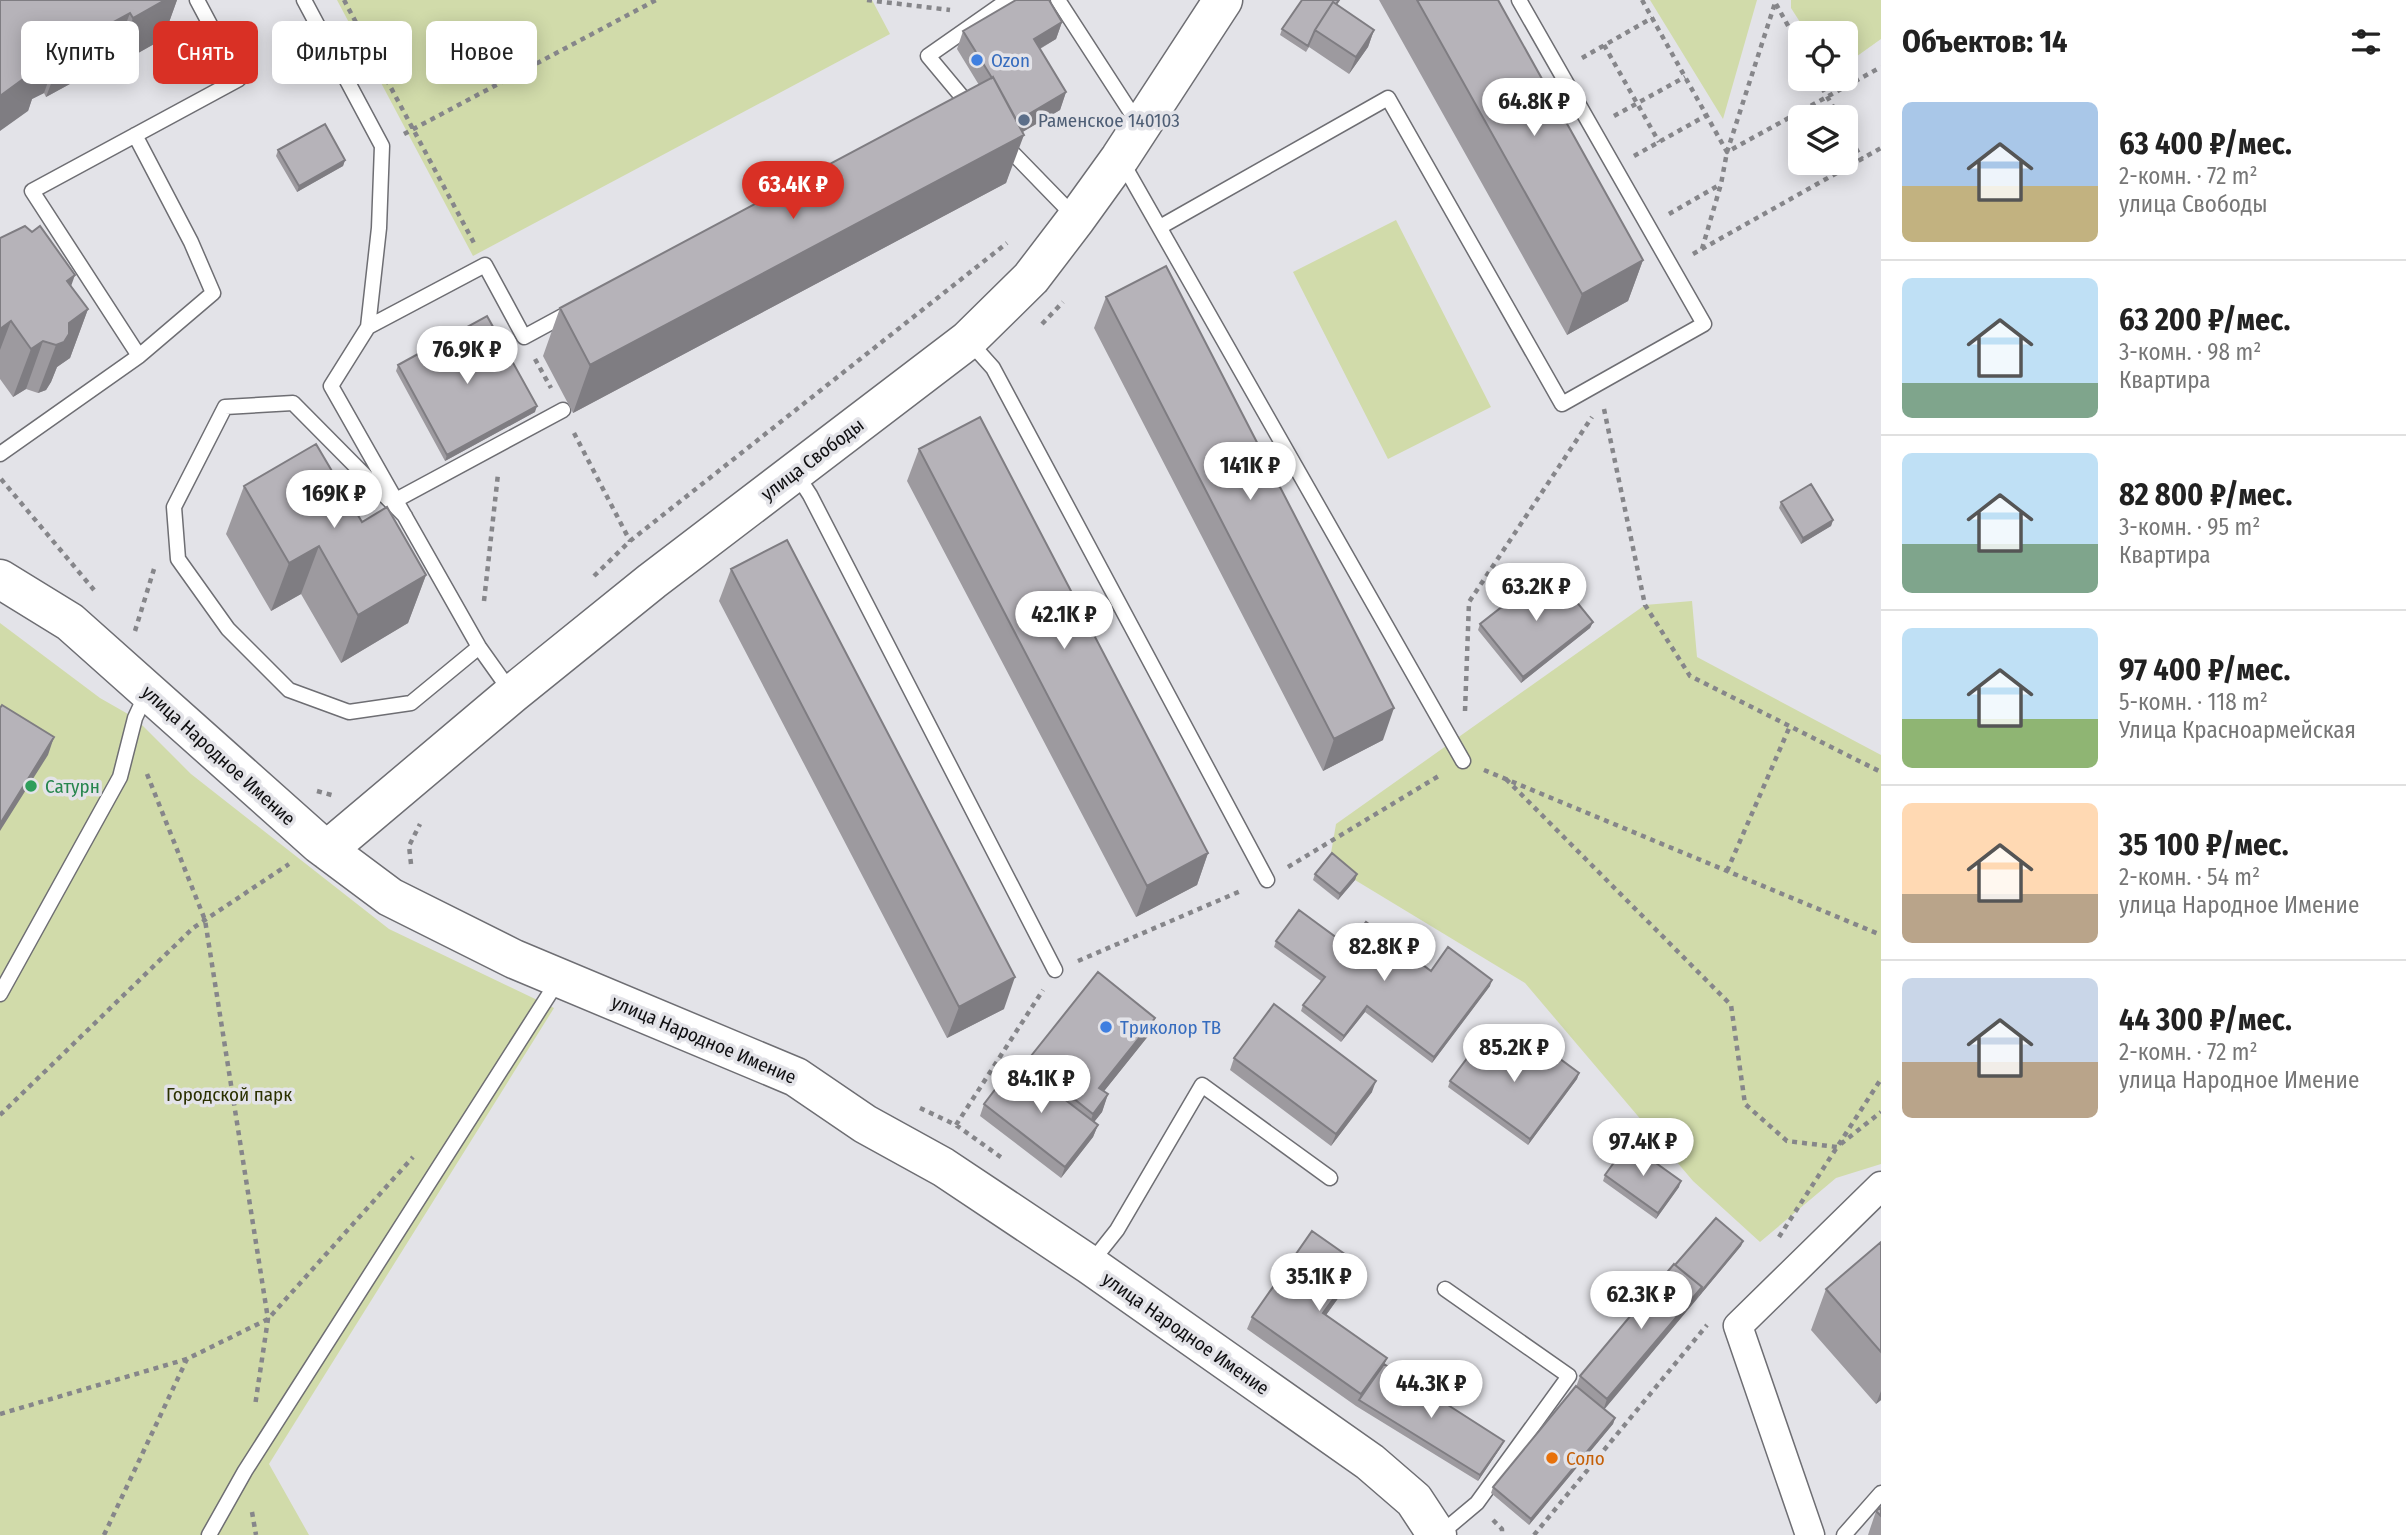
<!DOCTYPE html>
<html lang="ru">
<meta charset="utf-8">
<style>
body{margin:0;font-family:"Fira Sans Condensed",sans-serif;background:#f6f6f6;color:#222;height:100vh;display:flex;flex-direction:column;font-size:26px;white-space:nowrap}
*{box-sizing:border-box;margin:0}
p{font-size:23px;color:#767676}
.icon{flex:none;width:38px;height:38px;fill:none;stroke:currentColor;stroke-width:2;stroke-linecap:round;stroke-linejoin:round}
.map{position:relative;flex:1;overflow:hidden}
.side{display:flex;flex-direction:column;background:#fff;width:525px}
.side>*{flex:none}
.guide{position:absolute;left:21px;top:21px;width:665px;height:63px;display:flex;gap:14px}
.tools{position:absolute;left:1788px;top:21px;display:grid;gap:14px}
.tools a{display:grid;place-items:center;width:70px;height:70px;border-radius:10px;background:#fff;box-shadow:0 4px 18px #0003;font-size:35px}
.price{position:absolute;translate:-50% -60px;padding:0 16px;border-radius:24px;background:#fff;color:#222;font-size:23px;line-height:46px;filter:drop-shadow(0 2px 4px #0008)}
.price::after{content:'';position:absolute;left:50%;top:42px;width:21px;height:16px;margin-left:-10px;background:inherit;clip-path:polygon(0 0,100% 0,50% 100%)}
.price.current{background:#d93025;color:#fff}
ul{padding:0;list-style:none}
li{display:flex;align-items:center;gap:21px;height:175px;padding:0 21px}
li+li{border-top:2px solid #e0e0e0}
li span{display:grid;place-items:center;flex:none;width:196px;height:140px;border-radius:10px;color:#555}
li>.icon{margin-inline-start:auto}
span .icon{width:84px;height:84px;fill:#fffc;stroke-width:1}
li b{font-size:30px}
h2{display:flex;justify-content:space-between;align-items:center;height:84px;padding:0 21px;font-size:30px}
.chip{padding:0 24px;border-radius:10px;background:#fff;box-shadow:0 4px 18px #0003;font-size:24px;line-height:63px}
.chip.current{background:#d93025;color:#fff}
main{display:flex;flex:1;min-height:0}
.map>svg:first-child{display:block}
</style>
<main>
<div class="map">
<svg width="1881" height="1535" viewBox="0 0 1881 1535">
<rect width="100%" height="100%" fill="#e3e3e8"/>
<!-- green -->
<path fill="#d1dbaa" d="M337 0H872L890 34 473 256Z
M1650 0H1757L1723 119Z
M1791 0H1881V39L1846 64V33H1807L1791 8Z
M1396 220 1491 407 1388 459 1293 272Z
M1692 601 1697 657 1881 755V1164L1836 1178 1760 1242 1693 1181 1525 983 1355 880 1330 859 1336 824 1645 605Z
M0 623 100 698 135 718 191 774 389 929 554 1008 269 1464 309 1535H0Z"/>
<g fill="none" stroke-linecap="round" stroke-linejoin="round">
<!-- lane casing -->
<g stroke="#6e6e73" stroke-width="17">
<path id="lane" d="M304 0 382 146 379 228 368 327 331 386 479 647 511 692
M1058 0 1139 125
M973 110 928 56 1008 0
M135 135 191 242 213 293 139 356
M1003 143 1074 216
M1121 160 1463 761
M1160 227 1388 98 1562 404 1704 324 1519 0
M368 327 485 265 524 337 572 311
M968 340 993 368 1267 880
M0 454 139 356 32 191 239 79 197 0
M795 472 810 495 1055 970
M396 500 563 410
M405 516 293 403 225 407 174 507 178 559 228 629 289 690 349 712 411 703 479 647
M0 994 120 777 135 718 147 692
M1090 1264 1117 1230 1202 1085 1330 1178
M1440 1534 1477 1503 1569 1376 1445 1289
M209 1535 245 1471 559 979
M1844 1535 1881 1493"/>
</g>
<!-- street casing -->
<g stroke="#6e6e73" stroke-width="31">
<path id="street" d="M1810 1535 1738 1326 1881 1186"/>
</g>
<!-- secondary casing -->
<g stroke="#6e6e73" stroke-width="41">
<path id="secondary" d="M0 579 70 622 319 844 390 897 514 959 796 1077 865 1124 943 1167 1090 1265 1370 1462 1414 1500 1437 1535
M327 850 512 694 652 581 968 340 1031 278 1076 219 1120 158 1223 0"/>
</g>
<!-- path -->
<path stroke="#86868a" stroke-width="4.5" stroke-dasharray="5 5" stroke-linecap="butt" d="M344 0 474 243
M867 0 950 10
M1642 0 1727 152 1881 67
M1776 4 1801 49
M1604 45 1659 142
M1582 58 1652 18
M1817 79 1839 117
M1614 116 1685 77
M1846 131 1862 159
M404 134 656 0
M1634 156 1707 115
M1669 214 1721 184
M1702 249 1721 184 1727 152 1776 0
M1693 254 1881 148
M1042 324 1063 302
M535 359 551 388
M1604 409 1645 605 1690 676 1881 772
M574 433 630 541
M1 479 94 590
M594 576 630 541 1007 243
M484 601 498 474
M135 631 154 569
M1465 711 1469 602 1592 417
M1484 770 1881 935
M147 774 205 920 268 1319 255 1406
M317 791 335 796
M411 864 409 846 420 824
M1288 867 1442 774
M1727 871 1790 726
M1078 961 1243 890
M920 1108 956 1125 1002 1158
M0 1115 193 928 289 864
M956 1125 1043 990
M1779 1237 1881 1079
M0 1414 187 1359
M252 1512 256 1535
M1493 1520 1502 1529V1535
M104 1535 187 1359 268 1319 413 1157
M1534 1535 1707 1325"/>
<!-- lane -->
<use href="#lane" stroke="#fff" stroke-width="14"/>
<!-- street -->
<use href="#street" stroke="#fff" stroke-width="28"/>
<!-- secondary -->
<use href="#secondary" stroke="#fff" stroke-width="38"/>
<!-- path-bridge -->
<path stroke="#86868a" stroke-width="4.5" stroke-dasharray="5 5" stroke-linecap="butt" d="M1506 779 1731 1005 1745 1104 1787 1141 1837 1147 1881 1112"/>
</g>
<!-- wall -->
<path fill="#9d9a9f" d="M0 0H177L163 39 115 66 112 61 46 97 44 93 32 99 28 111Z
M1302 0H1340L1337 5 1374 30 1368 47 1349 74 1309 47 1306 52 1280 35 1282 29Z
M1379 0H1498L1643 260 1628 301 1567 335Z
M1062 22 1056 39 1040 49 1066 92 1060 110 1022 132 1006 183 573 413 543 356 560 308 979 85 957 49 963 31Z
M278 150 345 160 343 166 297 192 276 156Z
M0 238 71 286 88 309 70 358 57 367 51 382 46 390 38 393 26 389 13 397 0 379Z
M1106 297 1383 740 1323 771 1094 328Z
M398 365 535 412 445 461 396 371Z
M919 449 1208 853 1197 885 1136 917 907 481Z
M244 486 362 522 426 575 408 623 341 663 301 594 271 611 226 534Z
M1781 502 1833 520 1831 526 1801 544 1779 508Z
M731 569 1004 1009 947 1038 719 601Z
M1593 622 1590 628 1521 683 1478 630 1480 624Z
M1315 874H1357L1355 880 1338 900 1313 880Z
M1276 941 1348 946 1431 971 1490 986 1432 1063 1365 1012 1341 1042 1301 1011 1303 1005 1321 981 1274 947Z
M1149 1035 1104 1091 1108 1094 1102 1112 1094 1122 1098 1125 1093 1137 1061 1178 980 1116 984 1104 1024 1068 1027 1061Z
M1234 1058 1372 1092 1331 1146 1230 1070Z
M1579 1073 1577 1079 1528 1145 1448 1087 1450 1081Z
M1605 1175 1679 1187 1656 1219 1603 1181Z
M1743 1241 1741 1246 1604 1409 1615 1418 1613 1424 1529 1525 1491 1493 1493 1487 1576 1387 1580 1376 1675 1265Z
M1881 1242V1400L1876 1404 1811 1330 1826 1289Z
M1359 1264 1354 1276 1326 1315 1387 1358 1384 1364 1501 1447 1478 1481 1356 1406 1247 1329 1252 1317Z
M1881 1507V1535H1868L1876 1511Z"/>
<!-- shaded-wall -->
<path fill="#7f7d82" d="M165 0H177L163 39 115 66 133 18Z
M130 13 112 61 46 97 64 49Z
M1062 22 1056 39 1027 56 1034 39Z
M1374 30 1368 47 1349 74 1356 57Z
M61 45 44 93 32 99 28 111 0 131V96L40 56Z
M1066 92 1060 110 1011 139 1017 121Z
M1024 135 1006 183 573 413 590 365Z
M345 160 343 166 297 192 299 186Z
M1643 260 1628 301 1567 335 1582 294Z
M75 275 58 323 67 281Z
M88 309 70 358 57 367 51 382 46 390 38 393 56 345 69 323Z
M11 321 0 350V329Z
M43 341 26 389 13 397 31 349Z
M537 406 535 412 445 461 447 455Z
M1833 520 1831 526 1801 544 1803 538Z
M319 546 301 594 271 611 289 563Z
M426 575 408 623 341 663 358 615Z
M1593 622 1590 628 1521 683 1523 677Z
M1394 708 1383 740 1323 771 1334 739Z
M54 737 48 755 0 831V824Z
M1208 853 1197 885 1136 917 1147 886Z
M1357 874 1355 880 1338 900 1340 894Z
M1015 977 1004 1009 947 1038 959 1007Z
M1492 980 1490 986 1432 1063 1434 1057Z
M1367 1006 1365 1012 1341 1042 1344 1036Z
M1155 1018 1149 1035 1093 1105 1099 1088Z
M1579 1073 1577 1079 1528 1145 1530 1139Z
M1376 1081 1372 1092 1331 1146 1336 1134Z
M1108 1094 1102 1112 1087 1131 1093 1114Z
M1098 1125 1093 1137 1061 1178 1065 1167Z
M1681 1181 1679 1187 1656 1219 1658 1213Z
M1743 1241 1741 1246 1697 1299 1700 1293Z
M1359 1264 1354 1276 1319 1325 1323 1313Z
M1702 1287 1697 1299 1603 1411 1607 1399Z
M1387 1358 1382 1370 1359 1400 1361 1394Z
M1881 1391V1400L1876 1404Z
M1615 1418 1613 1424 1529 1525 1531 1519Z
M1504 1441 1501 1447 1478 1481 1480 1475Z"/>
<!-- building -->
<path fill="#b6b3b9" stroke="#7f7d82" stroke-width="2" d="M0 0H165L133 18 130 13 64 49 61 45 40 56 45 63 0 96Z
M1016 0H1049L1062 22 1034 39 1066 92 1017 121 993 77 992 78 963 31Z
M1302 0H1339L1336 4 1333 2 1315 30 1308 46 1282 29Z
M1417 0H1498L1643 260 1582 294Z
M1333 2 1374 30 1356 57 1315 30Z
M993 77 1024 135 590 365 560 308Z
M325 124 345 160 299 186 278 150Z
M25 226 32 232 40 226 75 275 67 281 88 309 69 323V334L64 342 56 345 43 341 31 349 11 321 0 329V238Z
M1166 266 1394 708 1334 739 1106 297Z
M487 316 537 406 447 455 398 365Z
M980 417 1208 853 1147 886 919 449Z
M316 444 362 522 387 507 426 575 358 615 319 546 289 563 244 486Z
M1811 484 1833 520 1803 538 1781 502Z
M787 540 1015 977 959 1007 731 569Z
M1550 569 1593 622 1523 677 1480 624Z
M2 705 54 737 0 824V708Z
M1332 853 1357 874 1340 894 1315 874Z
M1299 910 1348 946 1366 922 1431 971 1448 947 1492 980 1434 1057 1367 1006 1344 1036 1303 1005 1325 977 1276 941Z
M1098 972 1155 1018 1099 1088 1108 1094 1093 1114 1027 1061Z
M1274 1004 1376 1081 1336 1134 1234 1058Z
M1486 1033 1535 1068 1548 1050 1579 1073 1530 1139 1450 1081Z
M1016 1062 1098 1125 1065 1167 984 1104Z
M1628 1143 1681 1181 1658 1213 1605 1175Z
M1716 1218 1743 1241 1700 1293 1702 1287 1675 1265Z
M1312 1231 1359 1264 1323 1313 1387 1358 1361 1394 1252 1317Z
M1881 1242V1352L1826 1289Z
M1674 1264 1702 1287 1607 1399 1580 1376Z
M1384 1364 1504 1441 1480 1475 1359 1400Z
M1576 1386 1615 1418 1531 1519 1493 1487Z
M1881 1507V1516L1876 1511Z"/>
<!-- markers -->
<g fill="#3f7fe0" stroke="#e3e3e8" stroke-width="2.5">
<circle cx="977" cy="60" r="7"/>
<circle cx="1106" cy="1027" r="7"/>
</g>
<circle fill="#5c6f8a" stroke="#e3e3e8" stroke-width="2.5" cx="1024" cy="120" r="7"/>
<circle fill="#2e9e5b" stroke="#e3e3e8" stroke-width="2.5" cx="31" cy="786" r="7"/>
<circle fill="#e8710a" stroke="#e3e3e8" stroke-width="2.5" cx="1552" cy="1458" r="7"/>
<g text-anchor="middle" stroke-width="7" stroke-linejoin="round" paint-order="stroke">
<!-- shop labels -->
<g font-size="19" fill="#366cbe" stroke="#e3e3e8" text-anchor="start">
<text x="991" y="67">Ozon</text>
<text x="1120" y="1034">Триколор ТВ</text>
</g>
<!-- service labels -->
<g font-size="19" fill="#4e5e75" stroke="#e3e3e8" text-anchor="start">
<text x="1038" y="127">Раменское 140103</text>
</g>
<!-- street labels -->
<g font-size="19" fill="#0f0f11" stroke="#e3e3e8">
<text transform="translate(812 459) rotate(-37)" y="7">улица Свободы</text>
<text transform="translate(219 755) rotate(42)" y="7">улица Народное Имение</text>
<text transform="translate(704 1039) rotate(23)" y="7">улица Народное Имение</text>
<text transform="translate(1186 1333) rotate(35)" y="7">улица Народное Имение</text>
</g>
<!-- leisure labels -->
<g font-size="19" fill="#27864d" stroke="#e3e3e8" text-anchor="start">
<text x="45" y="793">Сатурн</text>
</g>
<!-- park labels -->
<g font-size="19" fill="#2b3100" stroke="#e3e3e8">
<text x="229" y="1101">Городской парк</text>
</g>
<!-- food labels -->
<g font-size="19" fill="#c56008" stroke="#e3e3e8" text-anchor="start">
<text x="1566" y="1465">Соло</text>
</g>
</g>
</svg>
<div class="tools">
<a><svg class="icon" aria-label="locate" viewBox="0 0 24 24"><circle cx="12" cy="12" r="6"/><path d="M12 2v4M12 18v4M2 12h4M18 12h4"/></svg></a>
<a><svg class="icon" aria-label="layers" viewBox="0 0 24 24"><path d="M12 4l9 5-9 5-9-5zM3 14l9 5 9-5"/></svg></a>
</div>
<b class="price" style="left:1534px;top:138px">64.8K ₽</b>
<b class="price current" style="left:793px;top:221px">63.4K ₽</b>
<b class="price" style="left:467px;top:386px">76.9K ₽</b>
<b class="price" style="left:1250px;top:502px">141K ₽</b>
<b class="price" style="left:334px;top:530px">169K ₽</b>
<b class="price" style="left:1536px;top:623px">63.2K ₽</b>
<b class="price" style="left:1064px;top:651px">42.1K ₽</b>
<b class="price" style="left:1384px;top:983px">82.8K ₽</b>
<b class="price" style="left:1514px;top:1084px">85.2K ₽</b>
<b class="price" style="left:1041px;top:1115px">84.1K ₽</b>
<b class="price" style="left:1643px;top:1178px">97.4K ₽</b>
<b class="price" style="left:1319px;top:1313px">35.1K ₽</b>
<b class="price" style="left:1641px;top:1331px">62.3K ₽</b>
<b class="price" style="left:1431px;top:1420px">44.3K ₽</b>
<div class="guide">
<a class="chip">Купить</a>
<a class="chip current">Снять</a>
<a class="chip">Фильтры</a>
<a class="chip">Новое</a>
</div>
</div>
<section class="side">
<h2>Объектов: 14<svg class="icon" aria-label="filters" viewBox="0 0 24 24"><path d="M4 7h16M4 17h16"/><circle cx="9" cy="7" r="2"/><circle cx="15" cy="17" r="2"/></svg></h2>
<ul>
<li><span style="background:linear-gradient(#a9c7e8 60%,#c2b280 0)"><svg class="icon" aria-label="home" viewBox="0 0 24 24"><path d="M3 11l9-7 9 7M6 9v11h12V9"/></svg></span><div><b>63 400 ₽/мес.</b><p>2-комн. · 72 m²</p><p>улица Свободы</p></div></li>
<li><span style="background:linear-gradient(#bfe0f5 75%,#7fa58c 0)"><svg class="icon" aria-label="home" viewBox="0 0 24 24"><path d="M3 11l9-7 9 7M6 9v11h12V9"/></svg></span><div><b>63 200 ₽/мес.</b><p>3-комн. · 98 m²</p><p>Квартира</p></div></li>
<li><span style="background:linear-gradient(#bfe0f5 65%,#7fa58c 0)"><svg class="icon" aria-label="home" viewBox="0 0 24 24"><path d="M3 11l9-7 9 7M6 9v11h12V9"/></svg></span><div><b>82 800 ₽/мес.</b><p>3-комн. · 95 m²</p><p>Квартира</p></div></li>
<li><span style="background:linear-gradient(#bfe0f5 65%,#8fb573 0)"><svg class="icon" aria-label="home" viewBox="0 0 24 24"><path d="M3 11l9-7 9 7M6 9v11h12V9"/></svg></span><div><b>97 400 ₽/мес.</b><p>5-комн. · 118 m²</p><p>Улица Красноармейская</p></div></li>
<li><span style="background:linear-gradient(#ffd9b3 65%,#b9a48a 0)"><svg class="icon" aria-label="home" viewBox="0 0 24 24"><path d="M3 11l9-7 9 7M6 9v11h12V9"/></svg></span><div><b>35 100 ₽/мес.</b><p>2-комн. · 54 m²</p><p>улица Народное Имение</p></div></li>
<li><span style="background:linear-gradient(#c9d6e8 60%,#b9a48a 0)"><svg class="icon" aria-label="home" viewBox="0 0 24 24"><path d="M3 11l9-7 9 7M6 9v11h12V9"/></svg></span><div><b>44 300 ₽/мес.</b><p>2-комн. · 72 m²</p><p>улица Народное Имение</p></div></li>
</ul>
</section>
</main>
